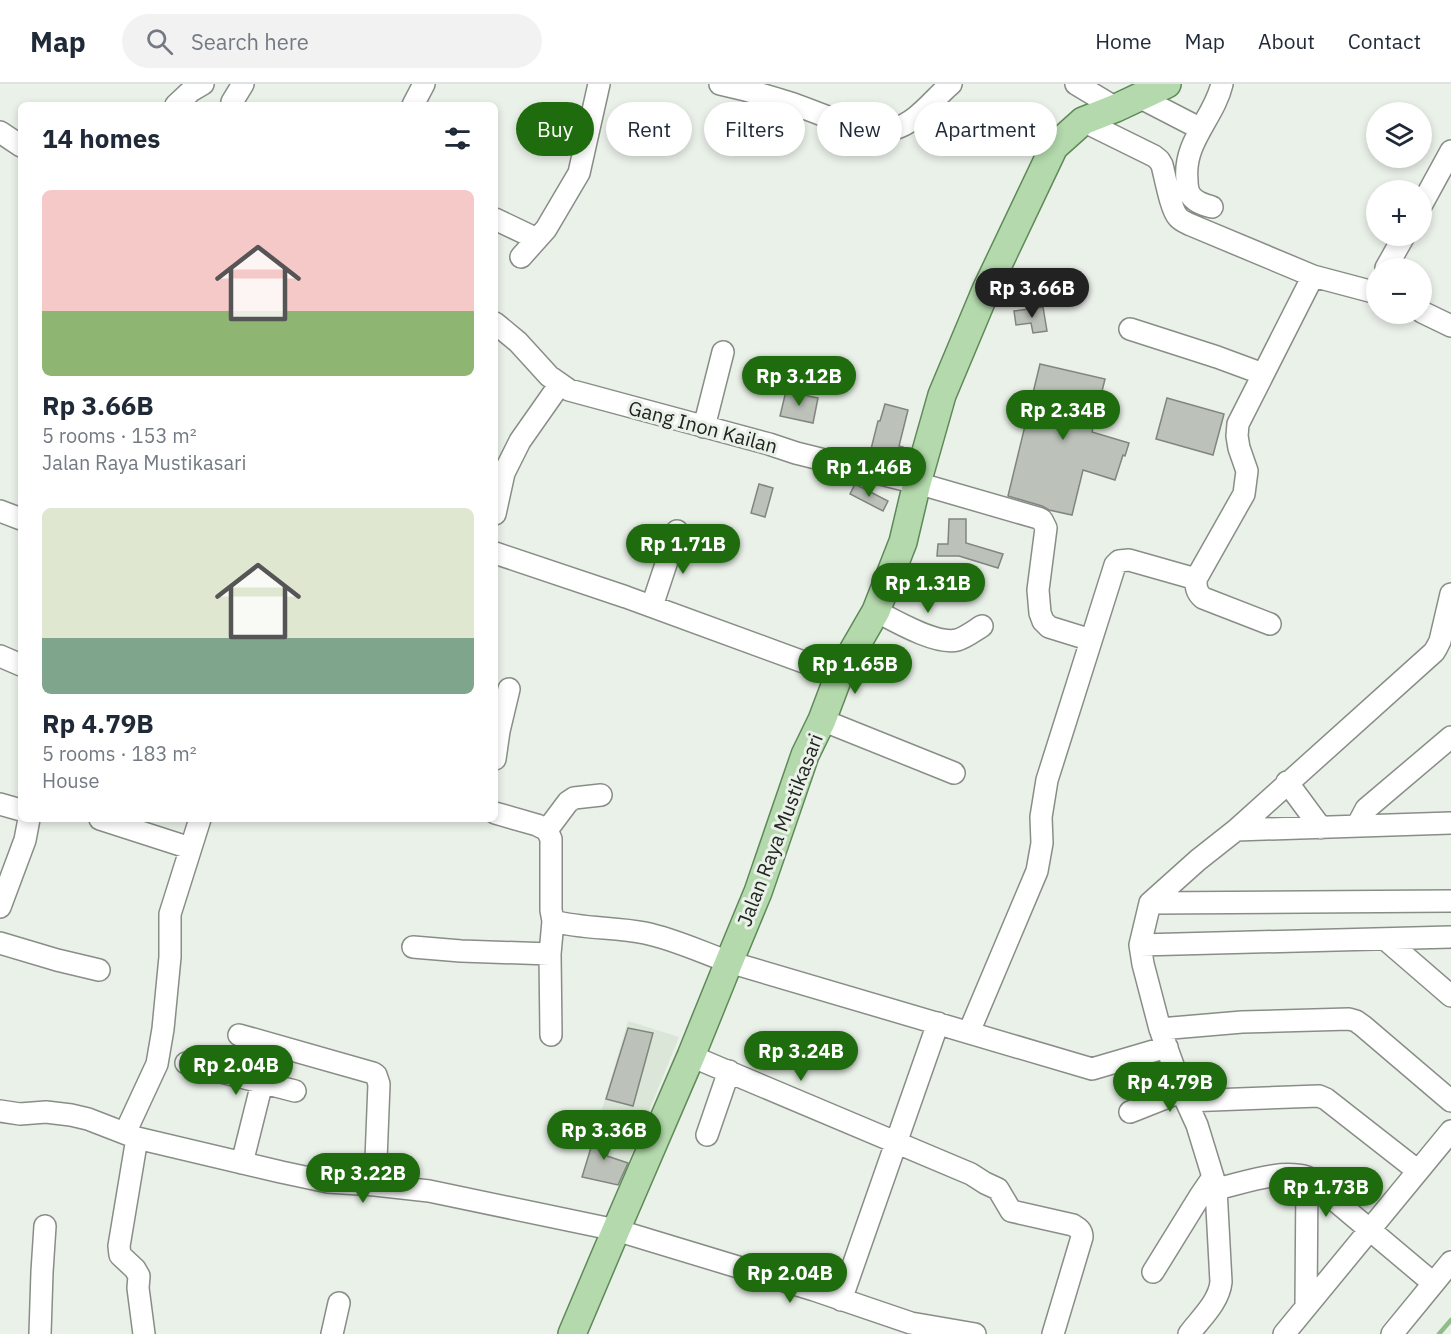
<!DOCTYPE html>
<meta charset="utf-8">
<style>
body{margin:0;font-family:"IBM Plex Sans",sans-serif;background:#f2f2f3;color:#1f2937;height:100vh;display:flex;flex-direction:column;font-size:22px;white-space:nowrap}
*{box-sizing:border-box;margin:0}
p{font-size:20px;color:#747a83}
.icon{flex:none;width:33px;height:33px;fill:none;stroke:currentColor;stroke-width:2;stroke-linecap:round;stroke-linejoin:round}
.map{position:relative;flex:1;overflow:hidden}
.drawer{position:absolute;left:18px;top:18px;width:480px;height:720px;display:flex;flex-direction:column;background:#fff;border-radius:9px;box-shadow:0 3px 9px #0003}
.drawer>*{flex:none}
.guide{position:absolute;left:516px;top:18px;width:570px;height:54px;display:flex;gap:12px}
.fabs{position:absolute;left:1366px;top:18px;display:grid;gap:12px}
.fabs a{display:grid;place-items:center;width:66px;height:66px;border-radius:50%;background:#fff;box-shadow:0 3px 9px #0003;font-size:30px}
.price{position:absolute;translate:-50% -51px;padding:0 14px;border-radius:21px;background:#1e6c0d;color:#fff;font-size:20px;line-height:39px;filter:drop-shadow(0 2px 3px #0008)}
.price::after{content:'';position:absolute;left:50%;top:36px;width:18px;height:14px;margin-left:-9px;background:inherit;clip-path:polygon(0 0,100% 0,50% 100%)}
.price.selected{background:#222;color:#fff}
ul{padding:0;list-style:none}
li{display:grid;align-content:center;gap:12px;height:318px;padding:0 24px}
li span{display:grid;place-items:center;height:186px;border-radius:9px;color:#555}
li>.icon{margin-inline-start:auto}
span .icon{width:108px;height:108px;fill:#fffc;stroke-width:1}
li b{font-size:26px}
h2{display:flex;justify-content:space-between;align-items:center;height:72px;padding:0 24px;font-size:26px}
.tag{padding:0 21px;border-radius:27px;background:#fff;box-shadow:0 3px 9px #0003;font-size:21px;line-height:54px}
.tag.selected{background:#1e6c0d;color:#fff}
header{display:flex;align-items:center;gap:36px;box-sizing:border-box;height:84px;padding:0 30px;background:#fff;border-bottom:2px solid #e0e1e3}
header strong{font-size:28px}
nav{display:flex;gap:33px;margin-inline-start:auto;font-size:21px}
.search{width:420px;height:54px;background:#f2f2f3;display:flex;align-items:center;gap:15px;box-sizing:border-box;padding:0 21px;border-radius:33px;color:#747a83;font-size:22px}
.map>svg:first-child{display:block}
</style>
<header>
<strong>Map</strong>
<div class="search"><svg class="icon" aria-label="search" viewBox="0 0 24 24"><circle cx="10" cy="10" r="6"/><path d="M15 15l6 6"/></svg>Search here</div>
<nav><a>Home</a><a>Map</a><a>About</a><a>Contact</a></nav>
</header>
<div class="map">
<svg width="1451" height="1250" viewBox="0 0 1451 1250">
<rect width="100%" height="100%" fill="#eaf1e9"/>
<!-- built -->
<path fill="#dbe6d8" d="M628 937 679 953 619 1101 582 1093Z"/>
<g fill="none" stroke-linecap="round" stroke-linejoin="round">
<!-- stream -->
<path stroke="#8fbd87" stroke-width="4.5" d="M1439 1250 1451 1236"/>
</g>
<!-- building -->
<path fill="#bcc2ba" stroke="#80867f" stroke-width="1.5" d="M1043 223 1047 247 1033 249 1031 239 1016 241 1014 227Z
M1040 280 1105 295 1092 348 1129 359 1125 372 1123 371 1115 396 1083 386 1072 431 1049 426 1042 422 1008 412Z
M786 307 818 314 813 339 780 332Z
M1167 314 1224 330 1213 371 1156 355Z
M885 320 908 326 899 362 903 363 900 376 870 369 878 337H880Z
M759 400 773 404 765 433 751 429Z
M855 400 888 417 883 427 850 410Z
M949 435H966V459L1003 470 998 484 959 472H937L938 460H948Z
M628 944 653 949 633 1022 606 1015Z
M597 1044 615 1050 607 1072 628 1079 618 1101 582 1093Z"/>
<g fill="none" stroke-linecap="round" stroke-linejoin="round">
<!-- minor casing -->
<g stroke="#888e87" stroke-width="24">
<path id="minor" d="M720 0C743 5 765 11 787 18 817 27 863 52 893 45 917 39 933 15 951 0
M1076 0 1116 24
M1139 13 1201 45
M232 18 243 0
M176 21 191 7 203 0
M413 21 424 0
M1083 37 1154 72 1159 76 1162 81C1165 92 1171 126 1178 133 1181 137 1187 139 1191 141L1313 192 1377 209
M0 48 21 62
M1422 120 1451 67
M1212 123C1205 121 1197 119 1192 113 1187 108 1187 102 1187 96 1183 58 1214 34 1222 0
M495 135 537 155
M521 173 546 145 579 89 599 0
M1386 184 1404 152
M1422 228 1451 242
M495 239 518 258 549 292 569 306 769 360 796 369 917 399 1038 434 1042 436 1046 444 1038 506 1040 529 1043 537 1049 543 1091 556
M1130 245 1217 273 1263 290
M704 343 723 268
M0 427 21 435
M495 430 504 389 520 357 560 300
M495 469 626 513 839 591
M1196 495C1196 503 1196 508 1203 514L1270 540
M652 522 677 447
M876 527C895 537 936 561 957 556 965 554 974 547 982 542
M0 572 21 581
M822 636 954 689
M495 675 499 647 509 605
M1287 698 1321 744
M0 720 21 726
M495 729 537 741 547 746 551 755V826L553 837C583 845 615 843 645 849 674 855 701 868 729 878L1092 985 1167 963
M100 735 190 764
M1357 742 1366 725 1451 653
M547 746 568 718 574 714 601 711
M1236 746 1451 739
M1150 819 1451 817
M0 823 25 756 29 735
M1385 855 1451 912
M0 859 57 876 99 886
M1140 861 1451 853
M413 863 461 867 550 870
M1160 945 1242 938 1349 935 1356 937 1363 942 1451 1017
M969 948 1037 787 1042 759 1041 733 1047 696 1115 481 1119 477 1129 476 1196 495 1244 410 1247 387 1239 364 1237 352 1238 340 1313 192
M239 951 373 989 376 991 379 1000 375 1101
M551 951 550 870 553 837
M691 972 971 1090 985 1099 998 1105 1011 1127 1073 1141C1078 1144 1082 1146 1082 1153L1053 1250
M186 979 295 1007
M1186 1017 1319 1012 1326 1015 1418 1087
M0 1027 20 1030 46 1028 71 1031 88 1035 137 1054 281 1088 328 1098 375 1101 429 1107 616 1146 814 1206 911 1239 975 1250
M1130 1028 1183 1007
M125 1049 157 980 163 945 170 873V830L200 735
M707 1051 729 987
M137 1054 119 1162 120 1171 135 1185 139 1192 138 1204 144 1250
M242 1079 262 999
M1216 1105C1244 1099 1279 1085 1307 1093L1433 1199
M1153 1188 1200 1112 1213 1093
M841 1216 938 939
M1306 1223 1307 1093
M40 1250 42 1188 45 1142
M332 1250 339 1219
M1189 1250C1201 1234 1219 1218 1221 1198L1216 1105 1213 1093 1197 1041 1186 1017 1160 945 1143 880 1140 861 1150 819 1198 776 1236 746 1434 568 1437 563 1440 557 1451 510
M1284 1250 1451 1047
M1392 1250 1451 1178"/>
</g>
<!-- major casing -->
<g stroke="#5f8958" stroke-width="30">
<path id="major" d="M572 1250 616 1146 691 972 729 878 758 808 805 671 822 636 839 591 876 527 903 458 917 399 942 311 986 206 1054 63 1083 37 1116 24 1167 0"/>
</g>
<!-- minor -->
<use href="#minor" stroke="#fff" stroke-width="21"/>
<!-- major -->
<use href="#major" stroke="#b3d9ac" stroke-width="27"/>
</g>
<g text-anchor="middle" stroke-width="6" stroke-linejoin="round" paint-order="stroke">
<!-- street labels -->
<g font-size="20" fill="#212421" stroke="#eaf1e9">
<text transform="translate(703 343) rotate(15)" y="7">Gang Inon Kailan</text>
<text transform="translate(780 746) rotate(-69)" y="7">Jalan Raya Mustikasari</text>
</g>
</g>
</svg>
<div class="fabs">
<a><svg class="icon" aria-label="layers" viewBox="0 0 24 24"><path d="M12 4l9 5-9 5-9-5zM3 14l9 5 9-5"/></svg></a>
<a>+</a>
<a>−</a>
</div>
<b class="price selected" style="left:1032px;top:235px">Rp 3.66B</b>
<b class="price" style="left:799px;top:323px">Rp 3.12B</b>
<b class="price" style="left:1063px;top:357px">Rp 2.34B</b>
<b class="price" style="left:869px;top:414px">Rp 1.46B</b>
<b class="price" style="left:683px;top:491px">Rp 1.71B</b>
<b class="price" style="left:928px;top:530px">Rp 1.31B</b>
<b class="price" style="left:855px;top:611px">Rp 1.65B</b>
<b class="price" style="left:801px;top:998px">Rp 3.24B</b>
<b class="price" style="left:236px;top:1012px">Rp 2.04B</b>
<b class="price" style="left:1170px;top:1029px">Rp 4.79B</b>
<b class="price" style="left:604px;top:1077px">Rp 3.36B</b>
<b class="price" style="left:363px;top:1120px">Rp 3.22B</b>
<b class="price" style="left:1326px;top:1134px">Rp 1.73B</b>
<b class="price" style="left:790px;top:1220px">Rp 2.04B</b>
<div class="guide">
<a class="tag selected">Buy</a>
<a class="tag">Rent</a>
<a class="tag">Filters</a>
<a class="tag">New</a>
<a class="tag">Apartment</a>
</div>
<section class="drawer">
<h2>14 homes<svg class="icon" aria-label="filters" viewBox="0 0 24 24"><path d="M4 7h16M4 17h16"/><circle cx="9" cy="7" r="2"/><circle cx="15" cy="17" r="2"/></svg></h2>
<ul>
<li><span style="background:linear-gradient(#f6c9c9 65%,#8fb573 0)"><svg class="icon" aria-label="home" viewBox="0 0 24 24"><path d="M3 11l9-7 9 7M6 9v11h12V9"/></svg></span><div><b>Rp 3.66B</b><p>5 rooms · 153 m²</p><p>Jalan Raya Mustikasari</p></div></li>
<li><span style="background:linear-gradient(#dfe7d0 70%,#7fa58c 0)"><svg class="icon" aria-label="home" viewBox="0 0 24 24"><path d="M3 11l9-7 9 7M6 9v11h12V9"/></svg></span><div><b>Rp 4.79B</b><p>5 rooms · 183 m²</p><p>House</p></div></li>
</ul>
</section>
</div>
